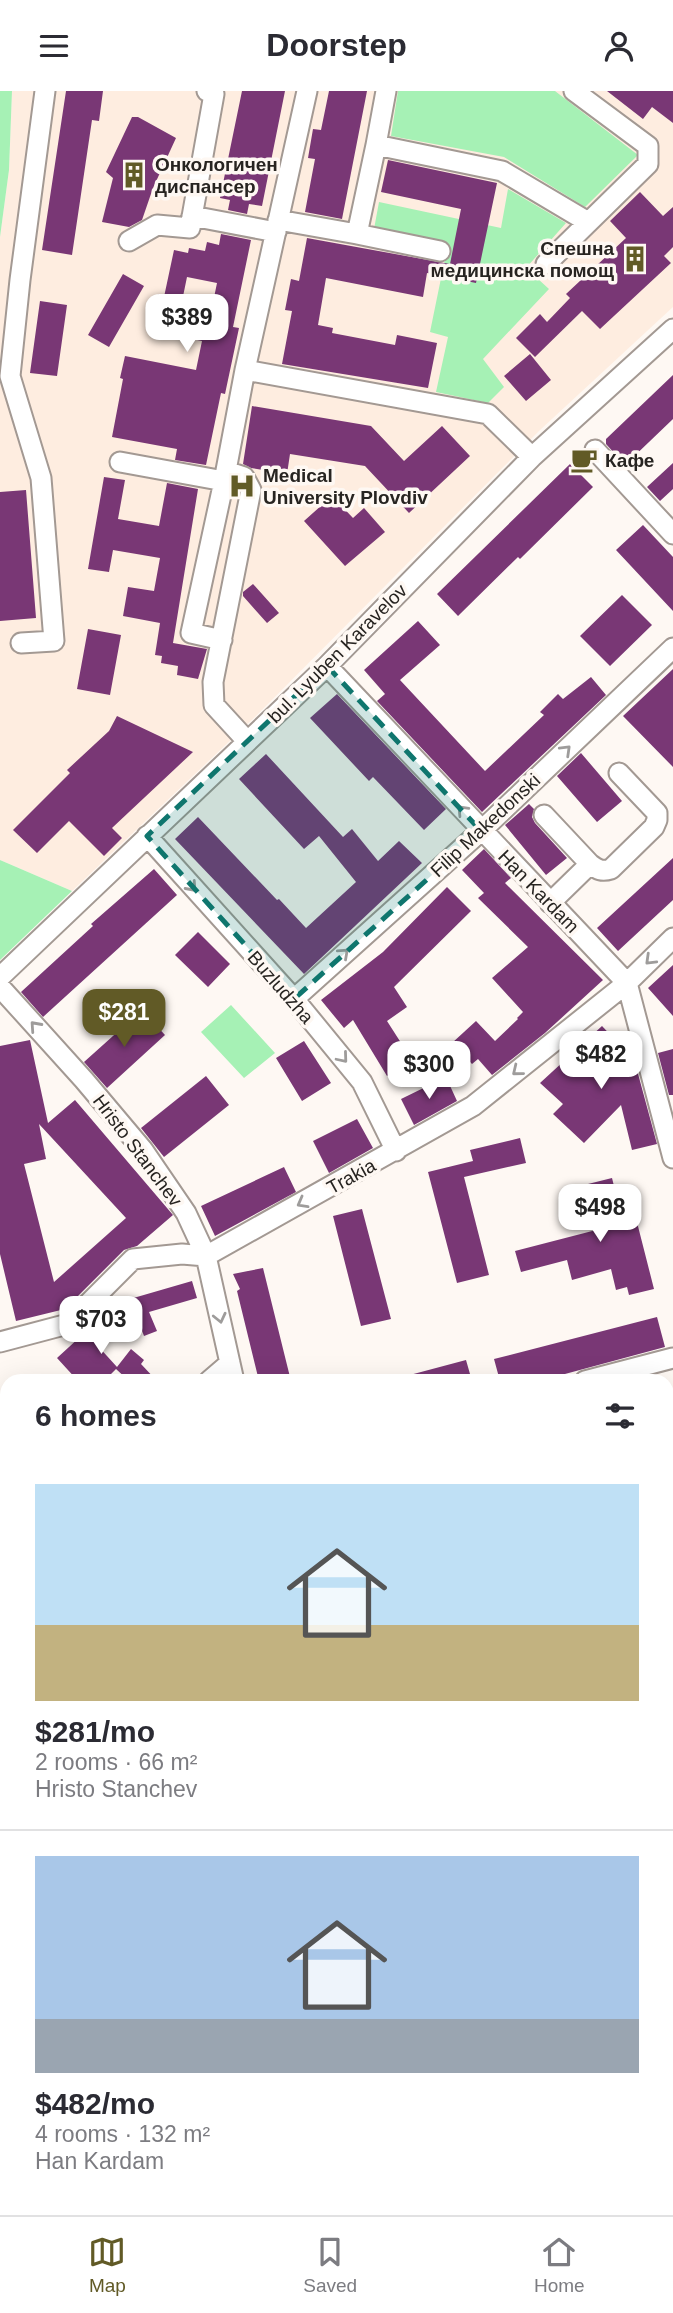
<!DOCTYPE html>
<meta charset="utf-8">
<style>
body{margin:0;font-family:Helvetica,sans-serif;background:#f7f7f7;color:#2b2b33;height:100vh;display:flex;flex-direction:column;font-size:26px;white-space:nowrap}
*{box-sizing:border-box;margin:0}
p{font-size:23px;color:#7c7c81}
.icon{flex:none;width:38px;height:38px;fill:none;stroke:currentColor;stroke-width:2;stroke-linecap:round;stroke-linejoin:round}
.map{position:relative;flex:1;overflow:hidden}
.drawer{position:absolute;left:0px;top:1283px;width:674px;height:842px;display:flex;flex-direction:column;background:#fff;border-radius:21px 21px 0 0;box-shadow:0 7px 28px #0002}
.drawer>*{flex:none}
.price{position:absolute;translate:-50% -60px;padding:0 16px;border-radius:14px;background:#fff;color:#222;font-size:23px;line-height:46px;filter:drop-shadow(0 2px 4px #0008)}
.price::after{content:'';position:absolute;left:50%;top:42px;width:21px;height:16px;margin-left:-10px;background:inherit;clip-path:polygon(0 0,100% 0,50% 100%)}
.price.current{background:#615a26;color:#fff}
ul{padding:0;list-style:none}
li{display:grid;align-content:center;gap:14px;height:371px;padding:0 35px}
li+li{border-top:2px solid #e1e1e2}
li span{display:grid;place-items:center;height:217px;border-radius:0px;color:#555}
li>.icon{margin-inline-start:auto}
span .icon{width:126px;height:126px;fill:#fffc;stroke-width:1}
li b{font-size:30px}
h2{display:flex;justify-content:space-between;align-items:center;height:84px;padding:0 35px;font-size:30px}
header{display:flex;justify-content:space-between;align-items:center;height:91px;padding:0 35px;background:#fff;font-size:32px;font-weight:700}
.tabs{display:flex;justify-content:space-around;align-items:center;height:98px;border-top:2px solid #e1e1e2;background:#fff;font-size:19px;color:#7c7c81}
.tabs a{display:grid;justify-items:center;gap:4px}
.tabs .current{color:#615a26}
.map>svg:first-child{display:block}
</style>
<header><svg class="icon" aria-label="menu" viewBox="0 0 24 24"><path d="M4 6h16M4 12h16M4 18h16"/></svg>Doorstep<svg class="icon" aria-label="person" viewBox="0 0 24 24"><circle cx="12" cy="8" r="4"/><path d="M4 21q1-7 8-7t8 7"/></svg></header>
<div class="map">
<svg width="673" height="2124" viewBox="0 0 673 2124">
<rect width="100%" height="100%" fill="#fef8f3"/>
<!-- built -->
<path fill="#feede0" d="M12 0H673V216L539 340 256 625 72 800 0 769V146L9 79Z
M673 1412V1892L667 1891V1413Z
M7 1592V1799L0 1798V1595Z"/>
<!-- green -->
<path fill="#a6f1b5" d="M0 0H12L9 79 0 146Z
M398 0H555L638 64 585 116 504 66 391 45Z
M508 98 566 132 526 177 549 198 483 268 504 296 488 312 436 301 448 246 430 241 448 153 374 138 379 111 501 137Z
M0 769 72 800 0 869Z
M231 914 275 962 244 987 201 941Z"/>
<!-- building -->
<path fill="#793775" fill-rule="evenodd" d="M66 0H103L99 30 92 29 72 164 42 159Z
M242 0H285L262 115 249 113 247 123 228 119 230 109 220 107Z
M329 0H367L342 128 305 121 315 68 308 67 313 38 321 39Z
M607 0H673V32L652 16 643 28Z
M132 26H138L176 47 153 97 142 129 129 136 102 131 113 87 106 81Z
M388 69 497 92 476 192 427 182 423 206 326 187 318 234 333 237 332 242 395 254 397 244 437 252 428 297 282 273 292 220 285 219 291 188 299 190 307 147 450 173 461 118 381 101Z
M640 101 663 125 673 116V156L664 165 671 172 600 238 582 220 535 266 516 247 540 223 547 231 570 207 566 203 626 147 610 130Z
M221 143 251 149 233 236 239 237 225 303 221 302 206 374 175 369 177 358 112 346 123 288 120 287 125 265 196 279 202 250 151 240 158 203 164 206 174 159 188 162 189 157 205 160 207 151 219 154ZM187 186 217 192 210 226 180 220Z
M123 183 144 195 109 256 88 244Z
M40 210 67 214 57 285 30 282Z
M530 263 551 289 526 310 504 285Z
M673 284V328L625 374 606 353V348Z
M252 315 371 335 404 370 442 335 470 365 409 422 365 375 290 363 287 383 251 377 243 373Z
M673 372V398L660 410 647 396Z
M570 373 593 396 520 468 518 466 458 525 437 503Z
M104 386 125 389 118 428 159 435 167 392 198 398 173 552 207 558 198 588 177 584 178 575 161 572 162 565 155 564 160 532 123 525 128 496 154 500 160 467 113 459 109 481 88 478Z
M26 399 36 527 0 530V401Z
M332 405 353 427 364 417 385 441 345 475 304 430Z
M643 434 673 466V520L616 459Z
M253 493 279 522 267 532 243 505V501Z
M622 504 652 534 610 575 580 545Z
M418 530 440 554 400 589 485 680 544 624 540 621 558 603 563 608 591 586 606 604 482 721 377 610 385 603 364 579Z
M88 538 121 544 110 604 77 598Z
M673 578V676L623 625Z
M337 603 446 718 424 739 373 686 369 690 310 627Z
M117 625 193 661 112 737 122 747 104 765 69 730 37 762 13 739 70 682 67 679 109 640Z
M581 662 622 710 597 731 557 685Z
M266 663 343 746 352 738 378 770 399 750 422 772 304 883 175 748 198 726 277 809 279 808 306 837 356 791 319 745 304 758 239 688Z
M529 713 534 718 532 726 535 732 567 767 546 784 505 734Z
M484 758 511 787 505 792 603 889 545 942 492 984 478 968 472 973 452 952 476 930 495 950 518 928 517 927 523 921 492 887 528 856 478 807 484 802 462 779Z
M673 767V809L618 860 597 837Z
M154 778 177 804 43 926 21 901 93 835 91 833Z
M447 796 471 820 394 896 407 916 387 930 412 969 387 985 353 929 344 937 321 909 383 861Z
M198 841 230 873 208 896 175 864Z
M673 874V925L648 897Z
M142 919 165 944 107 997 84 971Z
M602 935 622 956 620 957 637 979 657 1053 632 1059 621 1014 584 1052 553 1023 563 1013 540 992Z
M30 949 48 1032 75 1009 173 1124 137 1155 124 1159 65 1218 16 1230 0 1163V955ZM39 1033 126 1127 54 1191 24 1073 46 1068Z
M304 950 331 992 302 1010 276 967Z
M673 958V1004H669L658 962Z
M206 985 229 1014 164 1066 141 1037Z
M446 986 457 1010 414 1034 401 1008Z
M357 1028 373 1057 329 1082 313 1050Z
M520 1047 526 1072 464 1086 489 1184 457 1192 428 1081 473 1070 470 1059Z
M284 1076 296 1101 215 1145 201 1115Z
M612 1087 615 1099 628 1096 654 1198 629 1204 627 1196 616 1199 611 1178 572 1189 567 1169 521 1181 515 1160 600 1138 588 1093Z
M362 1118 391 1228 361 1235 333 1125Z
M263 1177 290 1286 276 1290H259L237 1200 240 1198 233 1183Z
M192 1190 197 1207 149 1221 157 1240 144 1245 130 1208Z
M101 1217 117 1235 97 1254 117 1276 131 1258 144 1269 141 1273 157 1290H129L116 1278 104 1290H78L57 1267 93 1234 89 1230Z
M657 1226 665 1256 539 1290H500L494 1268Z
M466 1269 472 1290H406V1285Z"/>
<g fill="none" stroke-linecap="round" stroke-linejoin="round">
<!-- minor casing -->
<g stroke="#a39993" stroke-width="23">
<path id="minor" d="M307 0 245 279 488 323 532 366
M376 54 386 0
M192 125 276 141
M278 129 357 143 376 54 502 80 588 131
M357 143 440 160
M129 150 157 134 190 137 214 3 207 0
M546 173 648 73V55L574 0
M595 359 673 443
M120 371 224 390
M226 380 244 386 251 399 213 591 214 614 247 650
M222 549 191 542 224 390 245 279
M21 552 54 550 41 387 10 285 20 189 45 0
M327 575 627 892 673 1067
M544 724 590 773
M147 745 294 908 362 991 396 1060
M550 812 590 773C598 779 602 781 611 778L654 736 657 729V722L619 682
M0 886 327 575 532 366 673 238
M0 896 84 989 143 1059 186 1122 206 1165 234 1290
M294 908 481 740 673 557
M0 1251 68 1233 133 1168 182 1163 206 1165 473 1015 627 892 673 847
M209 1290 230 1272
M585 1290 673 1267
M0 1332 7 1361
M667 1932 673 1934
M667 2064 673 2063
M363 2118 365 2124
M409 2124 437 2118"/>
</g>
<!-- major casing -->
<g stroke="#a39993" stroke-width="28">
<path id="major" d="M667 1316 673 1315
M667 1349 673 1347
M0 1484 7 1483
M0 1513 7 1512"/>
</g>
<!-- minor -->
<use href="#minor" stroke="#fff" stroke-width="19"/>
<!-- major -->
<use href="#major" stroke="#fff" stroke-width="24"/>
<!-- rail -->
<path stroke="#7f7a77" stroke-width="5" stroke-dasharray="3.5 7" stroke-linecap="butt" d="M667 1547 673 1545
M667 1562 673 1561
M0 1685 7 1683
M0 1699 7 1697
M0 1710 7 1709"/>
</g>
<!-- one-way arrows -->
<defs><path id="oneway-chevron" d="M-2-3.5L2.5 0L-2 3.5" fill="none" stroke-width="1.6" stroke-linecap="round" stroke-linejoin="round" transform="scale(1.75)"/></defs>
<g stroke="#9e9c9b">
<use href="#oneway-chevron" transform="translate(566 659) rotate(-44)"/>
<use href="#oneway-chevron" transform="translate(462 719) rotate(-133)"/>
<use href="#oneway-chevron" transform="translate(192 796) rotate(48)"/>
<use href="#oneway-chevron" transform="translate(344 862) rotate(-42)"/>
<use href="#oneway-chevron" transform="translate(650 869) rotate(136)"/>
<use href="#oneway-chevron" transform="translate(35 935) rotate(-132)"/>
<use href="#oneway-chevron" transform="translate(343 967) rotate(50)"/>
<use href="#oneway-chevron" transform="translate(517 980) rotate(141)"/>
<use href="#oneway-chevron" transform="translate(302 1112) rotate(151)"/>
<use href="#oneway-chevron" transform="translate(220 1227) rotate(77)"/>
</g>
<!-- marked area -->
<path fill="#0f766e" fill-opacity="0.2" stroke="#0f766e" stroke-width="5" stroke-dasharray="14 9" stroke-linejoin="round" d="M327 575 481 740 294 908 147 745Z"/>
<!-- icons -->
<defs>
<g id="building-bare" transform="scale(2.1)"><path d="M-4-6H4V6H1V3H-1V6H-4ZM-2.5-4.3h1.7v1.8h-1.7ZM.8-4.3h1.7v1.8H.8ZM-2.5-1h1.7V.8h-1.7ZM.8-1h1.7V.8H.8Z" fill="#615a26" stroke="#fef8f3" stroke-width="2.5" paint-order="stroke"/></g>
<g id="cafe-bare" transform="scale(2.1)"><path d="M-5.5-4.5H6V0H3Q3 3.5 0 3.5H-2.5Q-5.5 3.5-5.5 0ZM3-3.2v2h1.7v-2ZM-6 4.5H4V6H-6Z" fill="#615a26" stroke="#fef8f3" stroke-width="2.5" paint-order="stroke"/></g>
<g id="hospital-bare" transform="scale(2.1)"><path d="M-5-5h3v3.5h4V-5h3V5h-3V1.5h-4V5h-3Z" fill="#615a26" stroke="#fef8f3" stroke-width="2.5" paint-order="stroke"/></g>
</defs>
<g fill-rule="evenodd">
<use href="#building-bare" x="134" y="84"/>
<use href="#building-bare" x="635" y="168"/>
<use href="#cafe-bare" x="584" y="369"/>
<use href="#hospital-bare" x="242" y="395"/>
</g>
<g text-anchor="middle" stroke-width="7" stroke-linejoin="round" paint-order="stroke">
<!-- poi labels -->
<g font-size="19" font-weight="bold" fill="#272421" stroke="#fef8f3" text-anchor="start">
<text x="155" y="80">Онкологичен<tspan x="155" dy="22">диспансер</tspan></text>
<text x="614" y="164" text-anchor="end">Спешна<tspan x="614" dy="22">медицинска помощ</tspan></text>
<text x="605" y="376">Кафе</text>
<text x="263" y="391">Medical<tspan x="263" dy="22">University Plovdiv</tspan></text>
</g>
<!-- street labels -->
<g font-size="19" fill="#272421" stroke="#fef8f3">
<text transform="translate(337 562) rotate(-45)" y="7">bul. Lyuben Karavelov</text>
<text transform="translate(485 734) rotate(-43)" y="7">Filip Makedonski</text>
<text transform="translate(539 800) rotate(46)" y="7">Han Kardam</text>
<text transform="translate(281 896) rotate(49)" y="7">Buzludzha</text>
<text transform="translate(138 1059) rotate(53)" y="7">Hristo Stanchev</text>
<text transform="translate(351 1085) rotate(-29)" y="7">Trakia</text>
</g>
</g>
</svg>
<b class="price" style="left:187px;top:263px">$389</b>
<b class="price current" style="left:124px;top:958px">$281</b>
<b class="price" style="left:601px;top:1000px">$482</b>
<b class="price" style="left:429px;top:1010px">$300</b>
<b class="price" style="left:600px;top:1153px">$498</b>
<b class="price" style="left:101px;top:1265px">$703</b>
<section class="drawer">
<h2>6 homes<svg class="icon" aria-label="filters" viewBox="0 0 24 24"><path d="M4 7h16M4 17h16"/><circle cx="9" cy="7" r="2"/><circle cx="15" cy="17" r="2"/></svg></h2>
<ul>
<li><span style="background:linear-gradient(#bfe0f5 65%,#c2b280 0)"><svg class="icon" aria-label="home" viewBox="0 0 24 24"><path d="M3 11l9-7 9 7M6 9v11h12V9"/></svg></span><div><b>$281/mo</b><p>2 rooms · 66 m²</p><p>Hristo Stanchev</p></div></li>
<li><span style="background:linear-gradient(#a9c7e8 75%,#9aa5b1 0)"><svg class="icon" aria-label="home" viewBox="0 0 24 24"><path d="M3 11l9-7 9 7M6 9v11h12V9"/></svg></span><div><b>$482/mo</b><p>4 rooms · 132 m²</p><p>Han Kardam</p></div></li>
</ul>
</section>
</div>
<nav class="tabs">
<a class="current"><svg class="icon" aria-label="map" viewBox="0 0 24 24"><path d="M3 6l6-2 6 2 6-2v14l-6 2-6-2-6 2zM9 4v14M15 6v14"/></svg>Map</a>
<a><svg class="icon" aria-label="saved" viewBox="0 0 24 24"><path d="M7 4h10v16l-5-4-5 4z"/></svg>Saved</a>
<a><svg class="icon" aria-label="home" viewBox="0 0 24 24"><path d="M3 11l9-7 9 7M6 9v11h12V9"/></svg>Home</a>
</nav>
